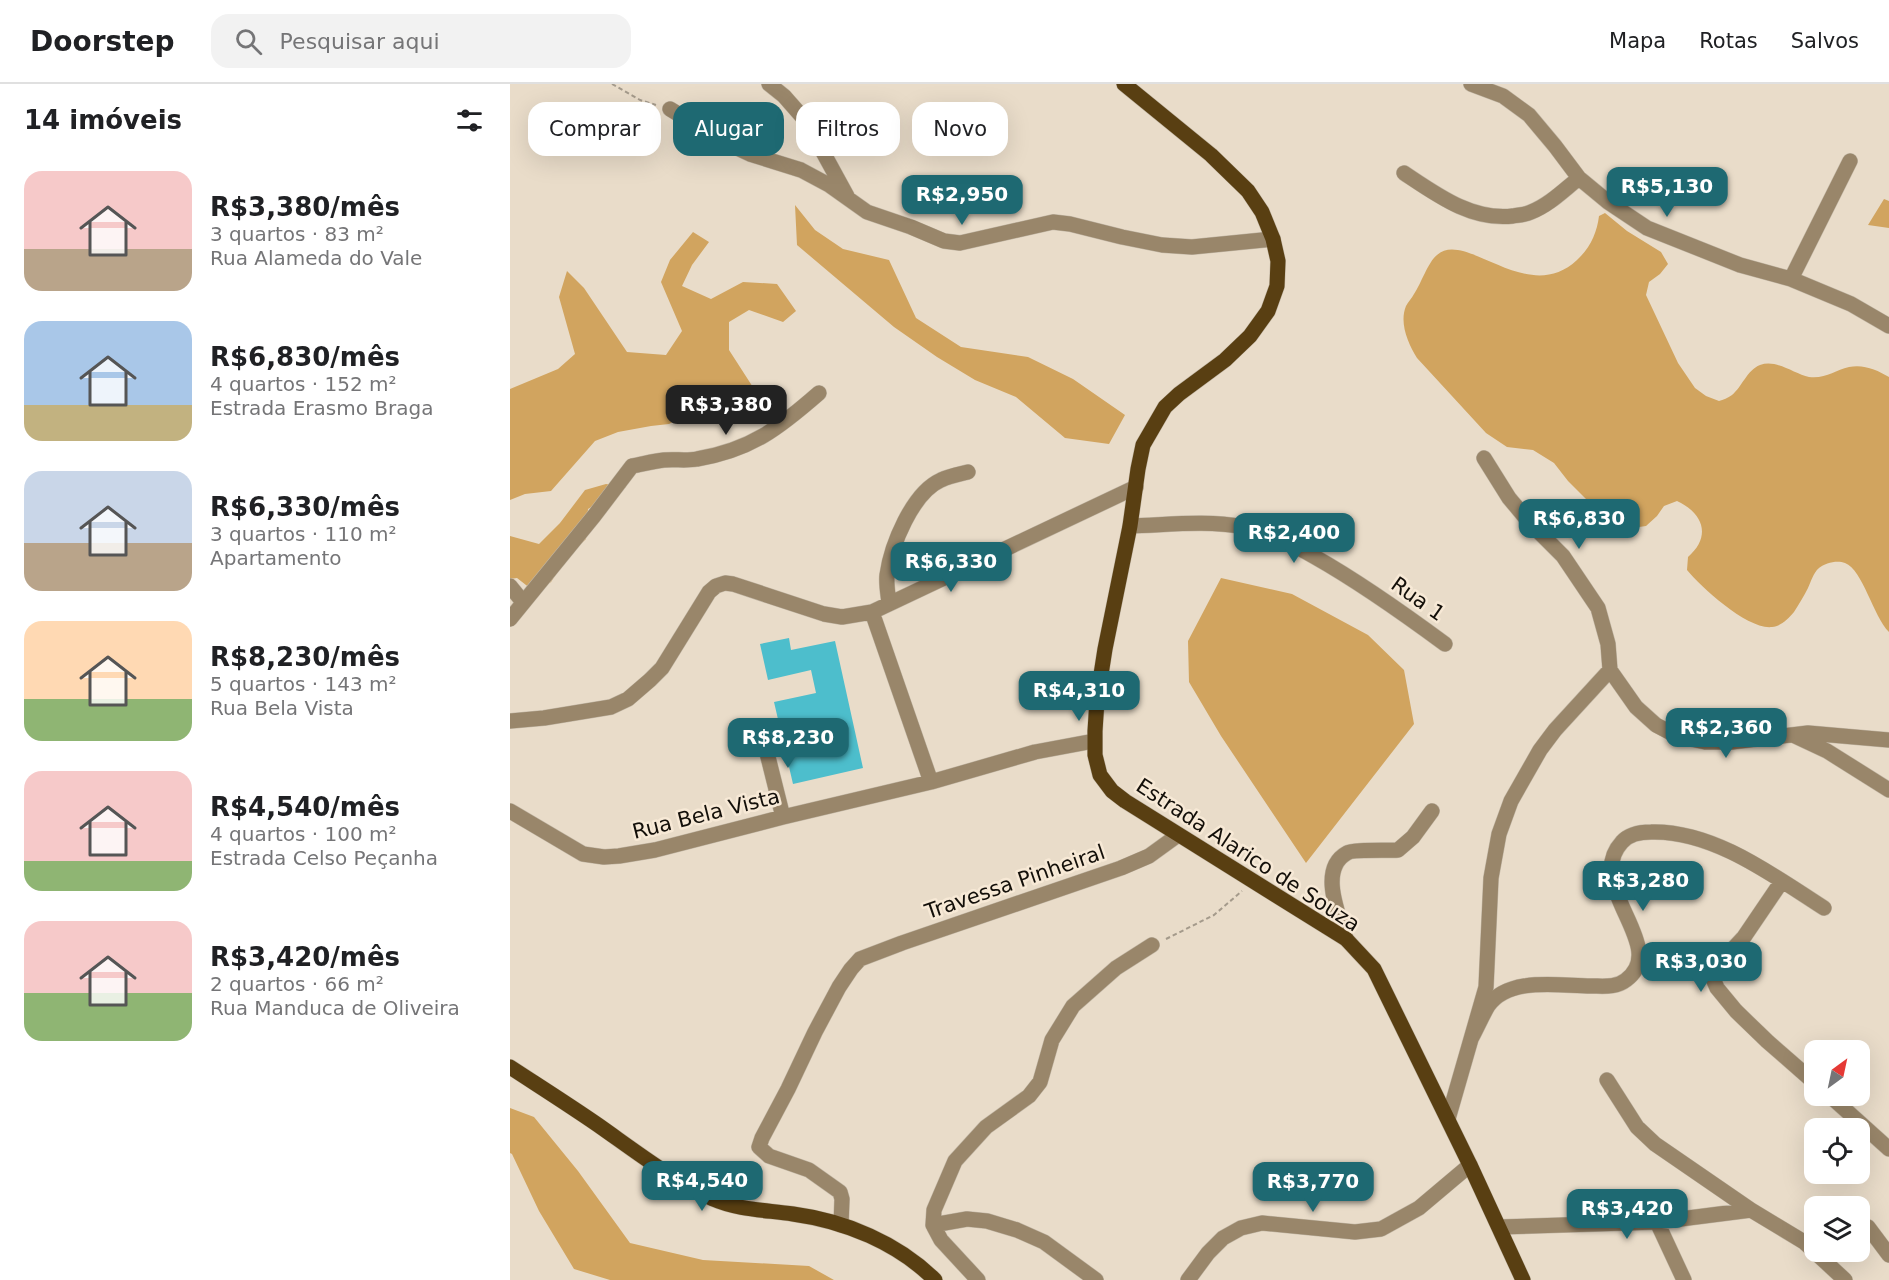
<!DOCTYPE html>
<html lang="pt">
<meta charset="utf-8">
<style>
body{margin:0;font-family:"DejaVu Sans",sans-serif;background:#f2f2f2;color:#202124;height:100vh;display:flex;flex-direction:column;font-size:22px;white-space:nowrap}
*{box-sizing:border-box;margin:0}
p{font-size:20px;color:#757577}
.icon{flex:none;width:33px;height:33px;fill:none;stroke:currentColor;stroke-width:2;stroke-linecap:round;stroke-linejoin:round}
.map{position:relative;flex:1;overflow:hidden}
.panel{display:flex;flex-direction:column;background:#fff;width:510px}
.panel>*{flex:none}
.guide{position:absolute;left:18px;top:18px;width:570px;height:54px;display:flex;gap:12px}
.needle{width:39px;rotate:33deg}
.controls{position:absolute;left:1294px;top:956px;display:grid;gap:12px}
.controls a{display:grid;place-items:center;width:66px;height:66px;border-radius:12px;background:#fff;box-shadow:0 6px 24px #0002;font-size:30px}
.price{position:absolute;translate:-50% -51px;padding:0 14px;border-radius:12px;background:#1e6972;color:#fff;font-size:20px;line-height:39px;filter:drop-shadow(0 2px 3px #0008)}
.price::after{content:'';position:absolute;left:50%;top:36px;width:18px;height:14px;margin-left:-9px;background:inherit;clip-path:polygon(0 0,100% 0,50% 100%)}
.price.on{background:#222;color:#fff}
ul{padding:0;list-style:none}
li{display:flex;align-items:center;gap:18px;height:150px;padding:0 24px}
li span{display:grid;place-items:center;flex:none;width:168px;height:120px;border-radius:18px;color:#555}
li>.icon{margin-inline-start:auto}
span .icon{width:72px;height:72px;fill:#fffc;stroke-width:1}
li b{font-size:26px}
h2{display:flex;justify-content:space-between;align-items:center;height:72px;padding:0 24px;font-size:26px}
.tag{padding:0 21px;border-radius:18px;background:#fff;box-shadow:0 6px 24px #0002;font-size:21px;line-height:54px}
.tag.on{background:#1e6972;color:#fff}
header{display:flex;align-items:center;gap:36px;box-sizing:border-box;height:84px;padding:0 30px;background:#fff;border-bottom:2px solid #e0e0e0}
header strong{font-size:28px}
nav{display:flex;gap:33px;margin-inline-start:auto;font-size:21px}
.search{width:420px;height:54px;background:#f2f2f2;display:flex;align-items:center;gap:15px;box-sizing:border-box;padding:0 21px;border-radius:18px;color:#757577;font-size:22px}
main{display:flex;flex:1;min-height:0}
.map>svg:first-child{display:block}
</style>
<header>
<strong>Doorstep</strong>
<div class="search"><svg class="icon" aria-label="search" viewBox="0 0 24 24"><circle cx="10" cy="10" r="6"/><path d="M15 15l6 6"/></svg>Pesquisar aqui</div>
<nav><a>Mapa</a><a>Rotas</a><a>Salvos</a></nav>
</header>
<main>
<section class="panel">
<h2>14 imóveis<svg class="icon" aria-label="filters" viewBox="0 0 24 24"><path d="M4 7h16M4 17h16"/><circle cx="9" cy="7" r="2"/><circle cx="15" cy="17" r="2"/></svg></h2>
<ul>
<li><span style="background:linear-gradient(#f6c9c9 65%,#b9a48a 0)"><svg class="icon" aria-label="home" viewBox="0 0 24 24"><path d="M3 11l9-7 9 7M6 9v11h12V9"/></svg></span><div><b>R$3,380/mês</b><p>3 quartos · 83 m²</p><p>Rua Alameda do Vale</p></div></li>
<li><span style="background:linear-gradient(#a9c7e8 70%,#c2b280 0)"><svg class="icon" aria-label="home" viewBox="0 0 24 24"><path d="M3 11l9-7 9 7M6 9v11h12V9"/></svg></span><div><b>R$6,830/mês</b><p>4 quartos · 152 m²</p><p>Estrada Erasmo Braga</p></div></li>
<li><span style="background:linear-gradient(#c9d6e8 60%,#b9a48a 0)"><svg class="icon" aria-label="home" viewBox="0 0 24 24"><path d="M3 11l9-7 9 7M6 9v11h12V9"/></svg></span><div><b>R$6,330/mês</b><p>3 quartos · 110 m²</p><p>Apartamento</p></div></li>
<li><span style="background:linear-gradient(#ffd9b3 65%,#8fb573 0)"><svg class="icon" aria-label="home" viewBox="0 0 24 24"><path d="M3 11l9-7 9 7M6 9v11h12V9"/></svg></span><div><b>R$8,230/mês</b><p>5 quartos · 143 m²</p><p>Rua Bela Vista</p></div></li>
<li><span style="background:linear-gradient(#f6c9c9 75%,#8fb573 0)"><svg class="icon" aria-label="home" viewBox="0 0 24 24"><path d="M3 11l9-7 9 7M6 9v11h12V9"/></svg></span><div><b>R$4,540/mês</b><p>4 quartos · 100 m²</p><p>Estrada Celso Peçanha</p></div></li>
<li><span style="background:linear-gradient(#f6c9c9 60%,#8fb573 0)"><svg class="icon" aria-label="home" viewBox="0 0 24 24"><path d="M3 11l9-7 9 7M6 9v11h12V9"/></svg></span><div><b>R$3,420/mês</b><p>2 quartos · 66 m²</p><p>Rua Manduca de Oliveira</p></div></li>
</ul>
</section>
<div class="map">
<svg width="1379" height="1196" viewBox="0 0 1379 1196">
<rect width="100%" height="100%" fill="#e9dcc9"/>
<!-- forest -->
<path fill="#d1a45f" d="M1374 115 1379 117V144L1358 141Z
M285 121 305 146 333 165 379 176 406 234 451 263 518 273 563 295 615 331 599 360 555 354 506 313 465 296 427 273 384 243 287 161Z
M1095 129 1117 147 1151 168 1158 180 1150 190 1139 198 1136 211 1168 279 1185 304 1196 312 1209 317C1213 316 1218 314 1222 311 1232 303 1237 286 1250 281 1267 275 1284 290 1299 293 1316 295 1325 286 1339 283 1354 280 1367 286 1379 293V548C1363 532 1353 486 1335 479 1327 476 1315 479 1309 484 1303 489 1301 498 1298 504 1294 512 1289 520 1284 528 1278 535 1271 542 1262 543 1238 546 1192 504 1177 486L1178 473C1202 452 1193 429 1167 417L1154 422 1147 432 1136 442 1122 444 1108 440 1077 416 1058 397 1044 379 1023 366 997 363 976 349 907 274C898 259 889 239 896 222 898 218 902 214 904 210 911 200 918 178 927 171 956 145 1017 223 1067 176 1080 164 1087 149 1089 132Z
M183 148 199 158 182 181 172 202 201 215 233 198 267 200 286 227 273 238 239 226 219 238V266L248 311 247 322 226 314 207 318 192 327 172 333 159 340 141 342 108 348 85 357 41 407 15 410 0 416V305L48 285 65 270 49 213 57 187 74 204 117 268 156 271 172 247 151 198 160 176Z
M96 400 116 403 78 425 76 455 57 473 41 498 25 508 7 494 0 495V452L29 460 50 439 75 406Z
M711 494 782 510 858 551 894 586 904 640 796 779 711 652 679 598 678 557Z
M0 1024 24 1033 68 1087 120 1159 193 1176 299 1182 324 1196H100L64 1185 29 1127 2 1070 0 1069Z"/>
<!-- building -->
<path fill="#4dbecc" d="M279 554 281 566 325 557 353 684 283 700 264 618 306 609 301 586 258 596 250 560Z"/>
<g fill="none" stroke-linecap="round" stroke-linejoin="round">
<!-- minor casing -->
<g stroke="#c2b7a6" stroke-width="16">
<path id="minor" d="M259 0 274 12 296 37 337 112
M961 0 993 12 1019 31 1045 62 1069 94 1098 118 1137 144 1230 181 1281 195 1341 220 1379 242
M160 25 214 58 240 70 291 86 319 101 357 128 401 143 434 157 450 159 543 138 560 140 612 153 652 161 682 163 763 155
M894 89C927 111 962 137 1003 132 1008 131 1015 131 1021 128 1039 121 1054 106 1069 94
M1281 195 1340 77
M974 374 999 414 1020 439 1053 472 1088 524 1098 560 1100 586 1126 623 1146 641 1167 652 1195 658H1222L1298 649 1379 656
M620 442C658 441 696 436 734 443 760 448 782 460 805 473 851 499 893 529 935 560
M0 502 13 518
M379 519C378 510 376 500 377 491 381 462 402 409 431 396 439 392 450 390 458 388
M362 528 421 698
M0 535 84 432 122 382C133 380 144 377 154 376 165 375 177 377 187 375 241 366 269 344 309 309
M0 637 34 634 101 623 118 615 140 596 152 584 199 508 206 502 215 499 223 500 314 530 332 533 362 528 626 403
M251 645 273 733
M1285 652 1317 667 1379 706
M0 727 73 770 94 773 109 772 145 766 273 733 421 698 525 668 584 657
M1272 797 1234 853 1207 882 1204 897 1207 904 1226 927 1257 957 1305 999
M836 855C829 831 808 785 837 769 843 765 878 767 888 766L903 753 922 727
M961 955C967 944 972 932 978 922 999 892 1049 902 1081 902 1093 902 1106 904 1116 896 1161 863 1072 801 1112 758 1119 750 1131 748 1141 748 1203 746 1264 792 1314 824
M1097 996 1127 1043 1145 1060 1241 1126 1294 1158 1335 1196
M1319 1011 1379 1065
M938 1035 976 903 981 794 989 750 1001 717 1030 666 1045 646 1100 586
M1147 1138 1174 1196
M1350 1140 1358 1143 1379 1171
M331 1141 332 1115 330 1108 299 1086 259 1072 249 1063 252 1054 278 1005 305 948 329 903 341 885 350 875 392 859 611 784 639 772 668 751
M423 1141 457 1135 477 1137 507 1146 534 1158 586 1196
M989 1143 1147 1138 1241 1126
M468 1196 431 1156 423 1141 424 1126 445 1077 476 1043 519 1012 530 998 542 956 563 922 606 884 642 861
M678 1196 698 1169 713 1154 731 1144 752 1139 845 1148 871 1145 909 1124 960 1081"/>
</g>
<!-- major casing -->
<g stroke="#c2b7a6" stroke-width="16">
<path id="major" d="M614 0 701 71 738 107 752 128 763 155 768 177 767 202 758 227 740 252 715 276 669 310 655 323 633 361 628 385 620 442 595 565 587 616 585 647V671L590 691 602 707 615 717 836 855 864 885 960 1081 1013 1196
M0 983C29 1002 59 1021 88 1041 125 1067 161 1095 203 1115 228 1126 256 1126 283 1130 335 1137 388 1159 425 1196"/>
</g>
<!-- path -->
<path stroke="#a49a8b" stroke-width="2" stroke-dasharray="4.5 3" stroke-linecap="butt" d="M102 0 130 16 146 21
M656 855 704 831 732 807"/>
<!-- minor -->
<use href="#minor" stroke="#99866a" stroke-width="15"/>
<!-- major -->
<use href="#major" stroke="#593f12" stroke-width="15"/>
</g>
<g text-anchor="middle" stroke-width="5" stroke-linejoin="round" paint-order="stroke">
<!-- street labels -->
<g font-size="21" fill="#130f09" stroke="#f7e9d6">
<text transform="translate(908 515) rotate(35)" y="7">Rua 1</text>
<text transform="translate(196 730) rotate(-14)" y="7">Rua Bela Vista</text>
<text transform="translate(738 771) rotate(33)" y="7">Estrada Alarico de Souza</text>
<text transform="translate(505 798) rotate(-19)" y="7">Travessa Pinheiral</text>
</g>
</g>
</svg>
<div class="controls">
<a><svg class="needle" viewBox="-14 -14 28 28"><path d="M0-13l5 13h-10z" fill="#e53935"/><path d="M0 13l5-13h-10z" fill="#757577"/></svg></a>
<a><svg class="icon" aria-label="locate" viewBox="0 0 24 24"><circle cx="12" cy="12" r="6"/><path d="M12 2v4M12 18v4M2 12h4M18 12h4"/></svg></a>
<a><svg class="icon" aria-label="layers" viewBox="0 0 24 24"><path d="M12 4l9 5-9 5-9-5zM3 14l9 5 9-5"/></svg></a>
</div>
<b class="price" style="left:1157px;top:134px">R$5,130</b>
<b class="price" style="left:452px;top:142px">R$2,950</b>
<b class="price on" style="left:216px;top:352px">R$3,380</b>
<b class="price" style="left:1069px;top:466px">R$6,830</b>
<b class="price" style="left:784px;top:480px">R$2,400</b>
<b class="price" style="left:441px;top:509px">R$6,330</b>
<b class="price" style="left:569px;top:638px">R$4,310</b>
<b class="price" style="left:1216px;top:675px">R$2,360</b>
<b class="price" style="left:278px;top:685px">R$8,230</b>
<b class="price" style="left:1133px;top:828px">R$3,280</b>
<b class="price" style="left:1191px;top:909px">R$3,030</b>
<b class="price" style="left:192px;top:1128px">R$4,540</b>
<b class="price" style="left:803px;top:1129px">R$3,770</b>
<b class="price" style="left:1117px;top:1156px">R$3,420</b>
<div class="guide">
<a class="tag">Comprar</a>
<a class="tag on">Alugar</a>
<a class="tag">Filtros</a>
<a class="tag">Novo</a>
</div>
</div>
</main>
